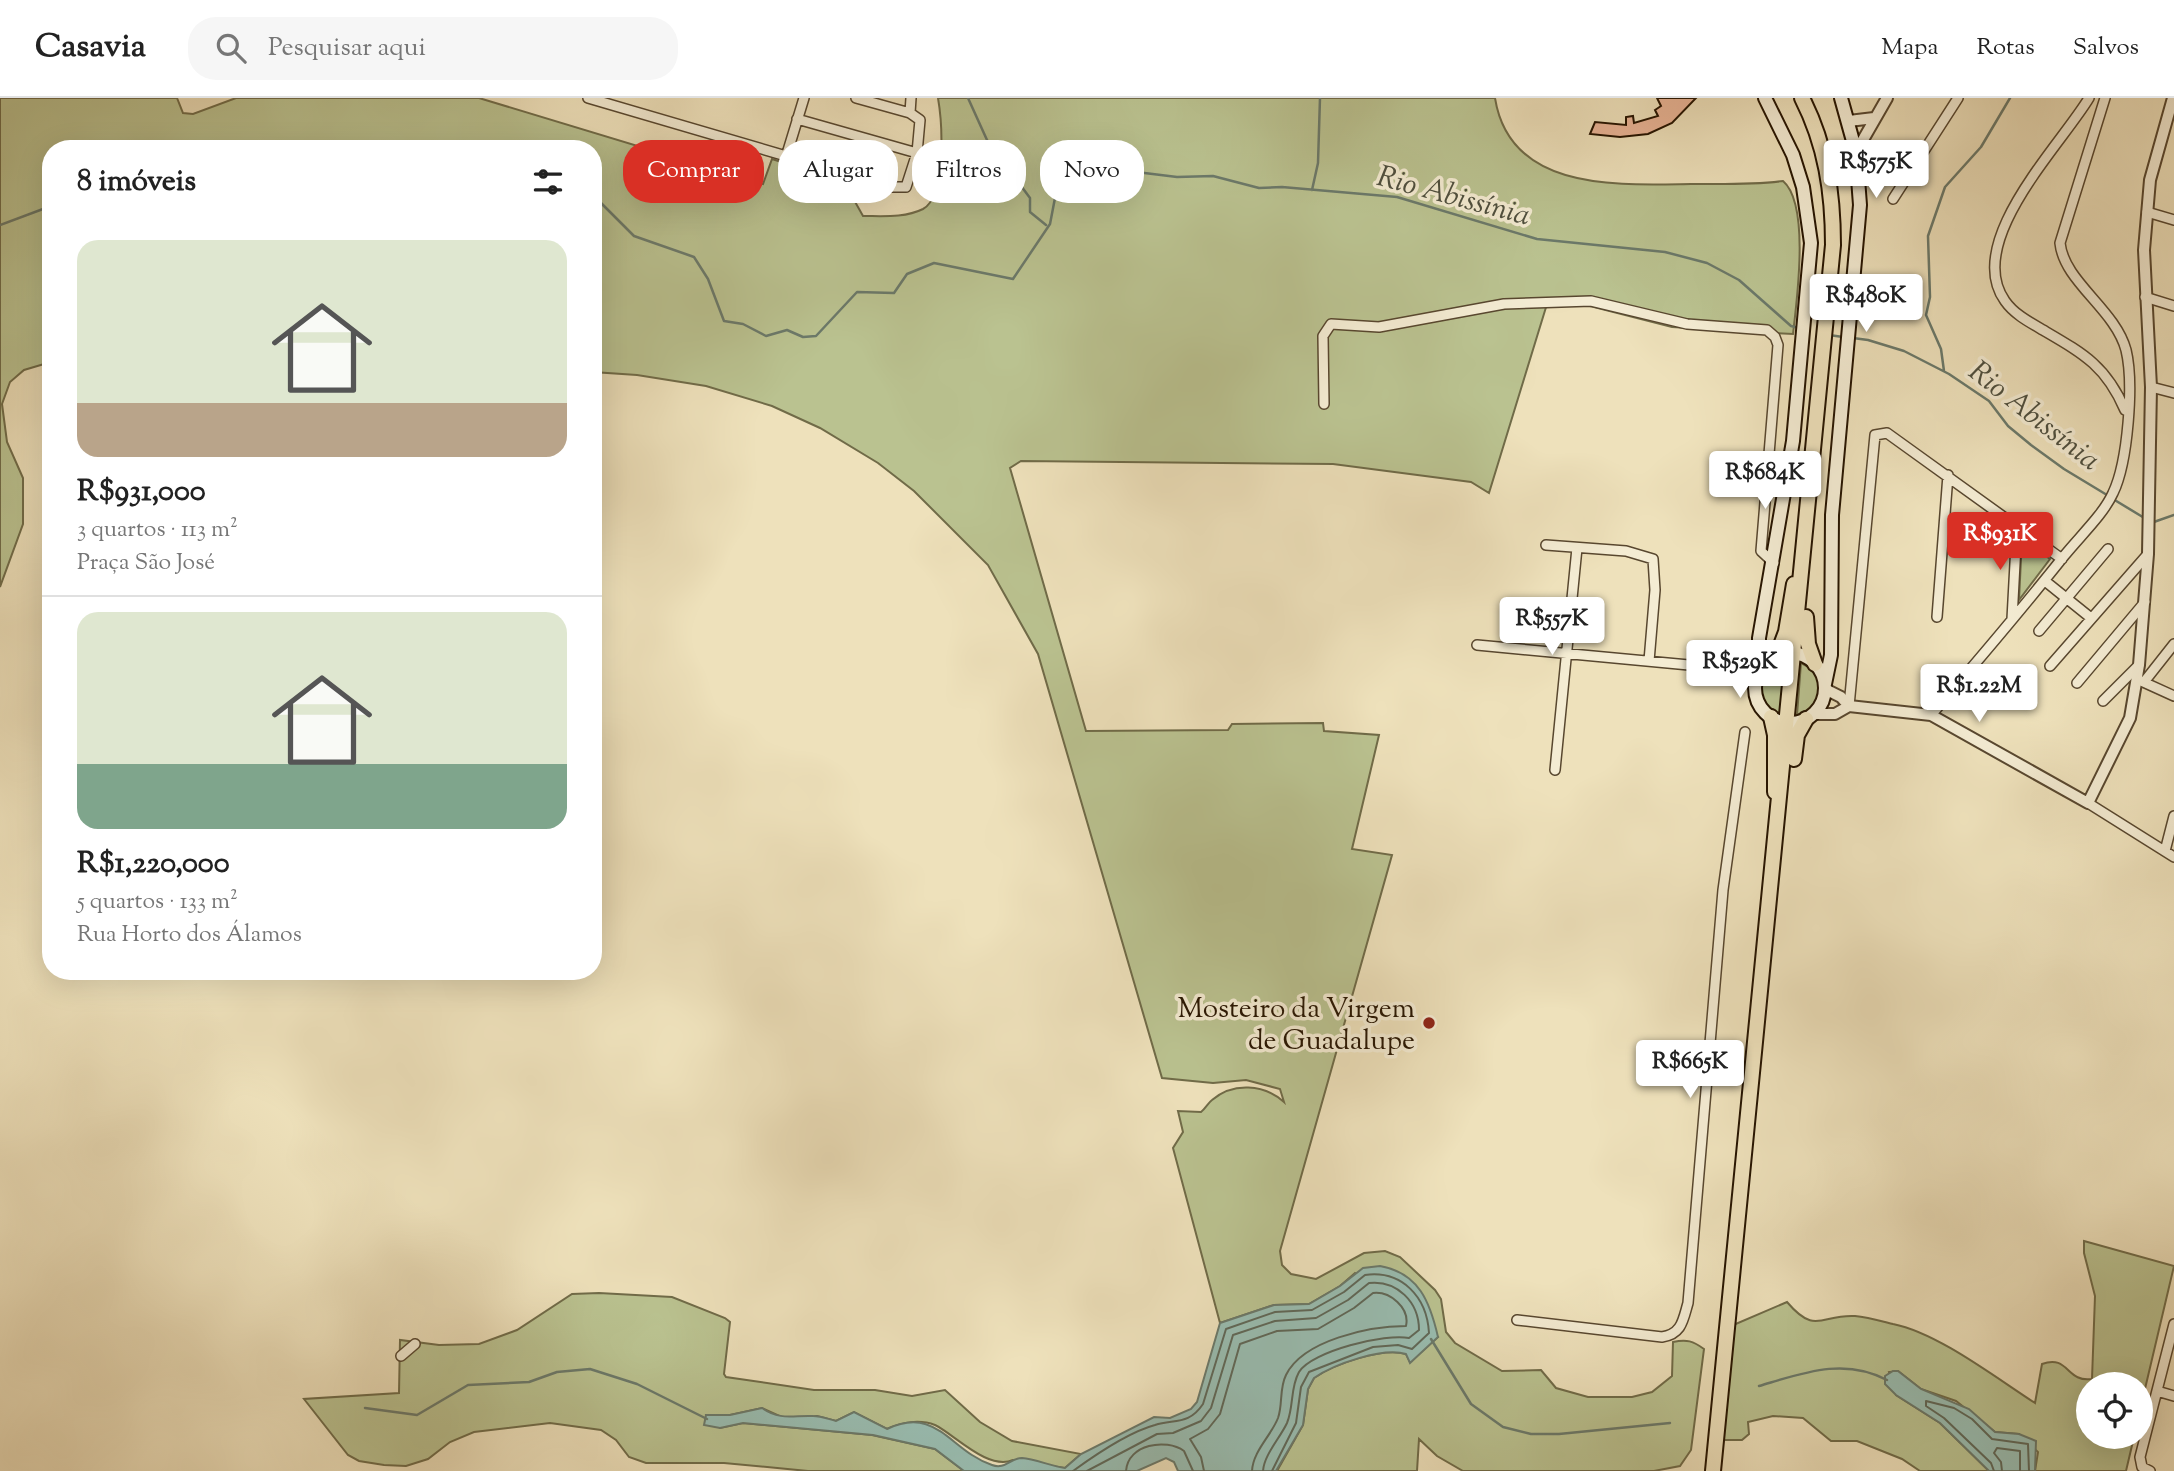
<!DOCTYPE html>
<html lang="pt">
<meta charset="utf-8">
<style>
body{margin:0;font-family:"Sorts Mill Goudy",serif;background:#f6f6f6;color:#222;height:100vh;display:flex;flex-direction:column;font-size:26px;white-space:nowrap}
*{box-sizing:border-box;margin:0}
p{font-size:23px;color:#767676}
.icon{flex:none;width:38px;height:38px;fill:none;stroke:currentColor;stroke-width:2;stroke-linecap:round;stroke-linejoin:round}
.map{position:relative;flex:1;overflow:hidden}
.panel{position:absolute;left:42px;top:42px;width:560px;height:840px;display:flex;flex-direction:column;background:#fff;border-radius:28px;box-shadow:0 7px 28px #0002}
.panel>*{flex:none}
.hud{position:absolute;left:623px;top:42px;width:665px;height:63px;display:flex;gap:14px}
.fabs{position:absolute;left:2076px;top:1274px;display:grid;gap:14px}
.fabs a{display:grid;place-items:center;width:77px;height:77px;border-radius:50%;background:#fff;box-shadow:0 7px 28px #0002;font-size:35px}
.price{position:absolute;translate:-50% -60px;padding:0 16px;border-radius:7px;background:#fff;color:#222;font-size:23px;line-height:46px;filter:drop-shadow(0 2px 4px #0008)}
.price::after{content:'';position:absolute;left:50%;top:42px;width:21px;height:16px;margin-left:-10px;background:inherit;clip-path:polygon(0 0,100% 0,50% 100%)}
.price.selected{background:#d93025;color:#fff}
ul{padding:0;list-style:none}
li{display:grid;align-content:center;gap:14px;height:371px;padding:0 35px}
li+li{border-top:2px solid #e0e0e0}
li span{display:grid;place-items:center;height:217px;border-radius:21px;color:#555}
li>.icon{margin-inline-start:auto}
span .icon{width:126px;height:126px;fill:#fffc;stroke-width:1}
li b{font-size:30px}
h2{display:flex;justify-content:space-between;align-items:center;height:84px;padding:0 35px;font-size:30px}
.chip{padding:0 24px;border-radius:28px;background:#fff;box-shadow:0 7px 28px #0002;font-size:24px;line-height:63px}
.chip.selected{background:#d93025;color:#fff}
header{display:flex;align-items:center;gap:42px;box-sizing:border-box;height:98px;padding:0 35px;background:#fff;border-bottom:2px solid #e0e0e0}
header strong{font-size:33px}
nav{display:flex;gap:38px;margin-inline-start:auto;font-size:24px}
.search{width:490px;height:63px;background:#f6f6f6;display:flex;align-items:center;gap:18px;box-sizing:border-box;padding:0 24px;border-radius:28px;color:#767676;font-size:26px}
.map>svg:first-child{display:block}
</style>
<header>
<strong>Casavia</strong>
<div class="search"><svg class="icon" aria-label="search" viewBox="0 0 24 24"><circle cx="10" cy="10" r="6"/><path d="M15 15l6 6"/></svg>Pesquisar aqui</div>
<nav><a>Mapa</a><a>Rotas</a><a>Salvos</a></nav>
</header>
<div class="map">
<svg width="2174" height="1373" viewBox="0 0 2174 1373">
<rect width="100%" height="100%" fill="#eee1bb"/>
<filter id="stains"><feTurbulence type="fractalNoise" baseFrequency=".00286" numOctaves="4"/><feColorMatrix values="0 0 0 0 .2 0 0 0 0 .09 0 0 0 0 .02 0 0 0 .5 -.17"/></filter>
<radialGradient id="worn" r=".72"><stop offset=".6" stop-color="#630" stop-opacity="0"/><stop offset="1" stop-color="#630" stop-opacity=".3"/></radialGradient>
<!-- green -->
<path fill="#bac290" stroke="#706b48" stroke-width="2" d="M0 0H177L183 15 193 16 236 0H479L763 86 772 61 844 84 863 118C883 118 905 120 923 111 947 98 942 23 938 0H1495C1510 94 1618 87 1691 86 1721 86 1753 87 1783 83 1810 106 1797 201 1793 236L1672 229 1590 208 1547 206 1489 395 1471 384 1333 366 1021 363 1010 370 1086 633 1228 632 1232 626 1323 625 1324 633 1379 637 1352 751 1392 757 1280 1153 1282 1167 1291 1176 1316 1181 1364 1155 1385 1153 1400 1159 1435 1192 1441 1201 1446 1234 1455 1245 1502 1273 1541 1272 1556 1290 1588 1299H1632L1652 1294 1672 1278 1673 1244C1687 1241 1693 1243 1704 1251L1691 1352 1680 1368 1654 1373H1463L1437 1358 1419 1341 1417 1373H1277L1303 1327 1308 1291 1314 1280C1334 1266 1383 1249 1406 1256L1410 1264 1438 1239 1355 1175 1340 1188 1309 1206 1274 1207 1220 1225 1173 1050 1183 1034 1178 1013 1201 1014C1206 1010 1208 1005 1212 1002 1233 984 1264 986 1284 1004L1280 991 1246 982 1213 985 1162 980 1038 556 988 467 914 393 878 365 820 330 772 308 706 288 637 277 593 274V51H51V264L24 272 10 284 2 306 7 344 23 380V426L0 489Z
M2022 441 2050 461 2019 502Z
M1801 565 1818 574 1821 592 1812 610 1797 617Z
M1784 566 1780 618 1765 611 1759 595 1764 577Z
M2084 1143 2174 1168 2140 1312V1286H2088V1339H2134L2126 1373H2035L2038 1354 2019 1336 1995 1334 1956 1303 1921 1291 1898 1273 1889 1274 1896 1297 1940 1325 1989 1373H1920L1902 1361 1857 1343H1831L1803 1320 1773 1318 1748 1324 1749 1336 1742 1342H1720L1731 1228 1787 1204C1816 1238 1821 1216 1855 1218 1867 1219 1881 1223 1893 1226 1938 1235 1996 1280 2035 1305L2042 1266C2069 1256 2066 1285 2092 1281L2095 1198 2084 1155Z
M599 1195 672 1199 725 1220 730 1224 724 1276 726 1279 814 1292H875L912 1298 945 1292 980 1324 1012 1343 1081 1356 1065 1370 1013 1362C988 1373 954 1336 935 1327 920 1321 901 1324 887 1331L854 1314 836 1323 817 1318 786 1321 762 1310 730 1317H707L720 1330 743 1325 872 1337 935 1351 964 1373H808L724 1365H646L629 1359 616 1342 601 1332 550 1325 474 1334 450 1344 428 1361 406 1368 384 1367 359 1363 348 1357 304 1301 399 1295 400 1242 439 1247 479 1246 517 1232 572 1196Z"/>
<!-- water -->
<path fill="#99bdb1" stroke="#6b796a" stroke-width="2" d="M1380 1168C1419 1175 1430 1204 1438 1239L1410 1265 1406 1256C1383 1249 1334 1266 1314 1280L1308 1291 1303 1327 1276 1373H1178L1174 1364 1166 1360 1137 1373H964L935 1351 873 1337 743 1325 720 1330 704 1327 706 1317H730L762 1310C781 1323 793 1317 813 1318 821 1318 828 1321 836 1323L854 1314 887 1331C937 1307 950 1353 992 1367 1005 1372 1010 1360 1022 1360 1035 1361 1051 1368 1065 1370L1081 1356 1154 1319 1170 1320 1191 1311 1197 1304 1220 1225 1274 1207 1309 1206 1340 1188 1363 1170Z
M1893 1273H1898L1921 1291 1969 1311 1995 1334 2019 1336 2036 1343 2035 1373H1989L1940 1325 1896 1297 1885 1286V1278Z"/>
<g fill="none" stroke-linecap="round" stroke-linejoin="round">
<!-- shore -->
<path stroke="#606858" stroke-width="2" d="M1073 1373C1095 1357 1129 1334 1155 1327 1175 1321 1189 1327 1203 1306L1226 1231 1275 1214 1312 1212 1344 1194 1365 1177C1402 1172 1427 1199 1429 1235L1412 1251 1398 1247 1373 1249 1309 1274 1301 1289 1296 1325 1272 1373
M1087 1373 1157 1336 1173 1335 1201 1323 1211 1310 1233 1237 1275 1223 1316 1220 1348 1202 1369 1185C1397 1182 1419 1204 1419 1232L1409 1240C1386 1235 1312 1253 1299 1274 1290 1290 1294 1308 1287 1325 1280 1340 1264 1357 1263 1373
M1126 1373C1128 1346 1166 1340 1184 1353L1193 1373
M1204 1373 1201 1359 1190 1341 1208 1331 1220 1316 1240 1246 1277 1233 1318 1231 1354 1210 1373 1195C1390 1193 1410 1210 1406 1228 1370 1228 1303 1242 1286 1277 1279 1291 1283 1306 1278 1320 1271 1338 1253 1353 1252 1373
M1994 1373 1991 1365 1944 1320 1926 1308V1303L1954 1310 1972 1321 1992 1341 2028 1346 2029 1373
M2002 1373 2001 1364 1994 1355 1997 1350 2020 1353V1373"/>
<!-- stream -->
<path stroke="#6b796a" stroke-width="2.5" d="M968 0 987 42 1030 100V114L1046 127
M1312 92 1318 65 1320 0
M593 97 634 138 694 159 708 181 724 223 743 226 766 238 787 232 803 239 816 238 857 194 894 195 907 176 934 165 1013 181 1050 126 1055 100 1104 70 1177 79 1213 78 1259 90 1282 89 1397 99 1537 141 1665 154 1707 165 1739 182 1791 228 1799 230
M0 127 51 108
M1829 237 1843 239
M1853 240 1868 242 1904 253 1949 276 1989 303 2008 328 2031 347 2064 371 2107 397
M1944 273 1941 251 1926 217 1930 199 1928 138 1945 89 1981 49 2010 0
M2113 401 2146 421
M2151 425 2174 417
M1431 1241 1471 1306 1503 1329 1531 1336H1559L1670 1325
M1759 1288C1803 1275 1844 1259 1887 1282
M365 1310 417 1317 468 1287 529 1284 557 1274 590 1271 637 1286 707 1321"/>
</g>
<!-- building -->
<path fill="#e9b496" stroke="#261400" stroke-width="2" d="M1657 0H1696L1672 25 1648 36 1620 39 1590 36 1595 24 1626 27V19L1633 18 1634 25 1658 18 1655 12 1661 8Z"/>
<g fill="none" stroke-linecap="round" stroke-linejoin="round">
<!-- minor casing -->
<g stroke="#58472f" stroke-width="12">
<path id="minor" d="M588 0 892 89H906L917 55 920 22 910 15 856 0
M2089 0C2061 47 1963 144 2005 203 2014 216 2029 224 2043 232 2084 256 2106 268 2125 312
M910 15 911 0
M797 21 917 55
M786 59 804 0
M1893 101 1958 0
M2147 114 2174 122
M2145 199 2174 208
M2151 289 2174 295
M1324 306 1323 238 1331 226 1379 229 1504 206 1591 203 1687 226 1767 232 1775 239 1778 247 1761 453 1774 465
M1546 447 1626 453 1653 461 1655 492 1649 563
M2045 483 2091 520
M1937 519 1948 377
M2012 521 2017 428
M2039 533 2108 451
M1477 547 1742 572 1758 577
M2050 568 2148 456
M2141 583 2174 598
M2144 584 2174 546
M2077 585 2145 504
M2103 603 2139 567
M1849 608 1875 337 1887 335 2062 461
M1931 617C1976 565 2021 512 2064 458 2080 438 2103 417 2113 395 2128 364 2134 285 2126 252 2115 211 2064 184 2060 145L2105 0
M1555 672 1577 450
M2088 705 2174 759
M2165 753 2174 718
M1517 1222 1662 1239C1682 1236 1683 1222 1688 1205L1723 792 1745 634
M401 1258 415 1246
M2157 1293 2174 1298
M2150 1373 2142 1369 2140 1359 2174 1226"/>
</g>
<!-- tertiary casing -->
<g stroke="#58472f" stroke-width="14">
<path id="tertiary" d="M1849 23 1874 20
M1856 54 1887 0
M1825 591 1841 599 1849 608
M1849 608 1931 617 2088 705 2130 620 2139 567 2148 456 2151 289 2144 152 2150 82 2173 0
M1813 616H1835L1849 608"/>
</g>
<!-- secondary casing -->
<g stroke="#261400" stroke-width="16">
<path id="secondary" d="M1755 590a35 35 0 1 1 70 0a35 35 0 1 1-70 0Z
M1759 573V540L1793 343 1811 145 1803 89 1793 57 1765 0
M1825 586 1831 557 1832 417 1860 107 1856 54 1841 0"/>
</g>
<!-- trunk casing -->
<g stroke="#261400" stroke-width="18">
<path id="trunk" d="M1806 519 1808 546 1815 566
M1777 558 1786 534 1794 486
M1771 619 1775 637V694
M1794 661 1797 637 1806 621
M1713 1373 1833 147C1833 95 1826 47 1802 0"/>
</g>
<!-- minor -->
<use href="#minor" stroke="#f4ecd3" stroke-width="9"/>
<!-- tertiary -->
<use href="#tertiary" stroke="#f4ecd3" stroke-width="10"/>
<!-- secondary -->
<use href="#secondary" stroke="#f4ecd3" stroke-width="12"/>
<!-- trunk -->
<use href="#trunk" stroke="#eee1bb" stroke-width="14"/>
</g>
<!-- markers -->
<circle fill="#8f2418" stroke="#f4ecd3" stroke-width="2.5" cx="1429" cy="925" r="7"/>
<g text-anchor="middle" stroke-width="7" stroke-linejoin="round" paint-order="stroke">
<!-- poi labels -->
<g font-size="28" fill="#261400" stroke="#f4ecd3" text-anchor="end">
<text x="1415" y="919">Mosteiro da Virgem<tspan x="1415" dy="32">de Guadalupe</tspan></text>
</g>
<!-- water labels -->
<g font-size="30" font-style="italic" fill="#4e4f3e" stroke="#f4ecd3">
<text transform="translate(1454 97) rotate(15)" y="10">Rio Abissínia</text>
<text transform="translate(2035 317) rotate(38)" y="10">Rio Abissínia</text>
</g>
</g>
<rect width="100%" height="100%" filter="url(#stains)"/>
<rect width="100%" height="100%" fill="url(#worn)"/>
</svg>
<div class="fabs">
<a><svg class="icon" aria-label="locate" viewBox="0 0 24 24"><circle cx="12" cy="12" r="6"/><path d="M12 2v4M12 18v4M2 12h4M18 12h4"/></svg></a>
</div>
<b class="price" style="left:1876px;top:102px">R$575K</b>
<b class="price" style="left:1866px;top:236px">R$480K</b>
<b class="price" style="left:1765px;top:413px">R$684K</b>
<b class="price selected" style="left:2000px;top:474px">R$931K</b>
<b class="price" style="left:1552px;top:559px">R$557K</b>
<b class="price" style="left:1740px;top:602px">R$529K</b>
<b class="price" style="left:1979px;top:626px">R$1.22M</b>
<b class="price" style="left:1690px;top:1002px">R$665K</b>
<div class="hud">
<a class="chip selected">Comprar</a>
<a class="chip">Alugar</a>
<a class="chip">Filtros</a>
<a class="chip">Novo</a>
</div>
<section class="panel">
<h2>8 imóveis<svg class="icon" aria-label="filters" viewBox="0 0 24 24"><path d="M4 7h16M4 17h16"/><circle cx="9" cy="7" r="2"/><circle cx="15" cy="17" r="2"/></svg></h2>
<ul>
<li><span style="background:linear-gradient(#dfe7d0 75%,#b9a48a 0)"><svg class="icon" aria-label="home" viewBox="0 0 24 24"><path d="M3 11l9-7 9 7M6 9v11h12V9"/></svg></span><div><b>R$931,000</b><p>3 quartos · 113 m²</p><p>Praça São José</p></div></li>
<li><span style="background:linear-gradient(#dfe7d0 70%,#7fa58c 0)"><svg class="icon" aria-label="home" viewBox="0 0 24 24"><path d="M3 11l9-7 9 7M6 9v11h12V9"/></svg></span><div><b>R$1,220,000</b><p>5 quartos · 133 m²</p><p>Rua Horto dos Álamos</p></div></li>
</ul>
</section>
</div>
